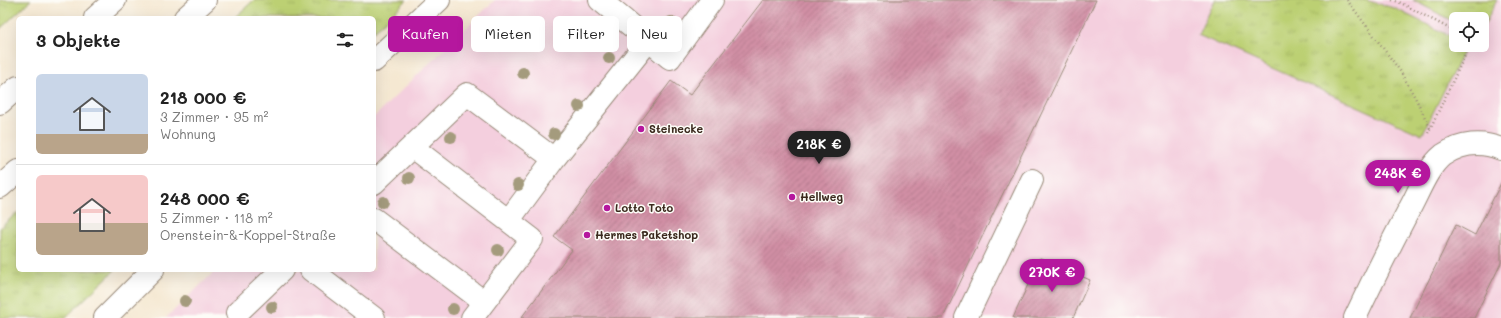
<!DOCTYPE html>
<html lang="de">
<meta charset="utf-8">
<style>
body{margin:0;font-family:Mali,sans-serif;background:#f2f2f2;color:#222;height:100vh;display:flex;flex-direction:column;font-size:15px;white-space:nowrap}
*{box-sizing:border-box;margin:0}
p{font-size:13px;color:#767676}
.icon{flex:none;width:22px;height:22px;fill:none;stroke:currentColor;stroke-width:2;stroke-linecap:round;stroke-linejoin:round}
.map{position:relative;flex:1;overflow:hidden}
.sheet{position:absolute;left:16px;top:16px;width:360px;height:256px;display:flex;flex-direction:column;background:#fff;border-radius:6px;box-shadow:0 4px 16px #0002}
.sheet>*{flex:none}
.top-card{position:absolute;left:388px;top:16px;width:380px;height:36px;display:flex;gap:8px}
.controls{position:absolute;left:1449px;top:12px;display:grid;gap:8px}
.controls a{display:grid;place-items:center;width:40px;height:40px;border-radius:6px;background:#fff;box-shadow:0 4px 16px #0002;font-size:20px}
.price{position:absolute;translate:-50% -34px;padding:0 9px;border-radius:14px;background:#b5179e;color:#fff;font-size:13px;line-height:26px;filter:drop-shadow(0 1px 2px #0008)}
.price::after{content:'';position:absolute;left:50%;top:24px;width:12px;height:9px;margin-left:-6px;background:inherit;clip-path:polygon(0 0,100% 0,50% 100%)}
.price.on{background:#222;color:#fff}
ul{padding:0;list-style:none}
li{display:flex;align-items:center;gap:12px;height:100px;padding:0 20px}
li+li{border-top:1px solid #e0e0e0}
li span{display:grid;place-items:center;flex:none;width:112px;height:80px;border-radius:6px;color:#555}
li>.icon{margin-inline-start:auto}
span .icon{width:48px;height:48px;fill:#fffc;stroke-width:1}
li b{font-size:17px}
h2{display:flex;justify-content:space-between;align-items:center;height:48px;padding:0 20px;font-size:17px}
.tag{padding:0 14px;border-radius:6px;background:#fff;box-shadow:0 4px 16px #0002;font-size:14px;line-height:36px}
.tag.on{background:#b5179e;color:#fff}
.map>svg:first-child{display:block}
</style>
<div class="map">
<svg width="1501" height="318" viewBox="0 0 1501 318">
<defs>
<pattern id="grass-tufts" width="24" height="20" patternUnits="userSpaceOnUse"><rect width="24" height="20" fill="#bcd073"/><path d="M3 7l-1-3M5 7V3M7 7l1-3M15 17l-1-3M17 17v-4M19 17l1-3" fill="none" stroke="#a2b363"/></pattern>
<pattern id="building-hatch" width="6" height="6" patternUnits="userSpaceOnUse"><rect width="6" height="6" fill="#d18fa5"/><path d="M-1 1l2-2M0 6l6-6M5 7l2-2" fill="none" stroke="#ab7586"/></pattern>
</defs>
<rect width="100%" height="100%" fill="#fdfcf7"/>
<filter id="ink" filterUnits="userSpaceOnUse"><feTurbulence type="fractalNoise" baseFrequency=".025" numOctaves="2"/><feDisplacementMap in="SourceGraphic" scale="8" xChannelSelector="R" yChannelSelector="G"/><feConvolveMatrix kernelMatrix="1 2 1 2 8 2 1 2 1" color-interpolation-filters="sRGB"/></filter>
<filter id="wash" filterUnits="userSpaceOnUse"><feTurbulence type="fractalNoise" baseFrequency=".012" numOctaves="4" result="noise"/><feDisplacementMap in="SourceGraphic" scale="16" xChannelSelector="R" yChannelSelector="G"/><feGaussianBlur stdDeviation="0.9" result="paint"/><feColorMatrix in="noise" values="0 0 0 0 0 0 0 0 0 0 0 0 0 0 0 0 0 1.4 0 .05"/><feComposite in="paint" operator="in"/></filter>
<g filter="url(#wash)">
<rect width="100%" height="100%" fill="#f5e8d2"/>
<!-- built -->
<path fill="#f4cfde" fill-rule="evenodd" d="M495 0H1501V318H166L216 270H374V117ZM1456 19H1482V45H1456Z"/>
<!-- grass -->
<path fill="url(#grass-tufts)" stroke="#7c7d48" d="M0 0H31L0 29Z
M254 0H407L374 31V18H234Z
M1214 0H1365L1394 8 1456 39V45H1461L1462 54 1422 135 1198 35Z
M1413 0H1497L1482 30V19H1456V23Z
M18 212V270H115L65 318H0V228Z"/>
<g id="blocks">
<!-- building -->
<path fill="url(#building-hatch)" d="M763 0H1096L943 318H521L572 250 554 237 671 81 690 95Z
M1501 183V263L1474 318H1410L1456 225 1475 235Z
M1040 258 1090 280 1073 318H1013Z"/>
</g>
</g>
<g filter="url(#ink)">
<use href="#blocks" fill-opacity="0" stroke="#988978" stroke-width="1"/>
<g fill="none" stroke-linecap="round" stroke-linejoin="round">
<!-- minor casing -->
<g stroke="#988978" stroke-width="24">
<path id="minor" d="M600 0 670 58 712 0
M374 61 439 0
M412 147 532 239 472 318
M374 183 467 94 554 159
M374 219 484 302
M509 220 554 159 649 40
M311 270 374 318
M237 313 282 270
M105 318 153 270
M966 318 1032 180
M1355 318C1373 280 1391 243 1411 206 1420 189 1428 167 1443 155 1461 143 1482 141 1501 149"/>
</g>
<!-- highway casing -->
<g stroke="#988978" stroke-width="24">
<path id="highway" d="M95 18 115 0
M185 18 205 0
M0 103 18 87
M0 187 18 171"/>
</g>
<!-- path -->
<path stroke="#988978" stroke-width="2.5" stroke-dasharray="1 3" stroke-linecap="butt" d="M1347 0 1401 72 1417 101 1430 128
M1392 0 1399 2 1456 32
M1428 133 1470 45"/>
<!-- minor -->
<use href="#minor" stroke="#fff" stroke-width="22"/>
<!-- highway -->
<use href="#highway" stroke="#fff" stroke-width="22"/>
</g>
<!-- trees -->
<g fill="#a49b7d">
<circle cx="671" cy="22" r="6"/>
<circle cx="609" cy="58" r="6"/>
<circle cx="523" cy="73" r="6"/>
<circle cx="579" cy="106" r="6"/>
<circle cx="554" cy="134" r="6"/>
<circle cx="451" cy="137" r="6"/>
<circle cx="409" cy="178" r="6"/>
<circle cx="518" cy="185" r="6"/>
<circle cx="383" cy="202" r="6"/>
<circle cx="498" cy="250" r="6"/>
<circle cx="185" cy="301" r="6"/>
<circle cx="272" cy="307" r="6"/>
<circle cx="453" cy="309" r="6"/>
</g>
</g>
<!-- markers -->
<g fill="#b5179e" stroke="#fdfcf7" stroke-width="1.5">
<circle cx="641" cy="129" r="4"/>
<circle cx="792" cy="197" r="4"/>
<circle cx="607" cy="208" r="4"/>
<circle cx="587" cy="235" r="4"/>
</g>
<g text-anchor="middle" stroke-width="3" stroke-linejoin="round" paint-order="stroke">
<!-- poi labels -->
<g font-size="11" font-weight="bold" fill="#3b2a1e" stroke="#fdfcf7" text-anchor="start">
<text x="649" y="133">Steinecke</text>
<text x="800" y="201">Hellweg</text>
<text x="615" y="212">Lotto Toto</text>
<text x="595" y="239">Hermes Paketshop</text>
</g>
</g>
</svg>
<div class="controls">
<a><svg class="icon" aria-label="locate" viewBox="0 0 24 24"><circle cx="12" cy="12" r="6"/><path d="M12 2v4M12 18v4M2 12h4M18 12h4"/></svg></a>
</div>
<b class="price on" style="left:819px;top:165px">218K €</b>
<b class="price" style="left:1398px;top:194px">248K €</b>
<b class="price" style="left:1052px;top:293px">270K €</b>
<div class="top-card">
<a class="tag on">Kaufen</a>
<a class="tag">Mieten</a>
<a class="tag">Filter</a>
<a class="tag">Neu</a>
</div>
<section class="sheet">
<h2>3 Objekte<svg class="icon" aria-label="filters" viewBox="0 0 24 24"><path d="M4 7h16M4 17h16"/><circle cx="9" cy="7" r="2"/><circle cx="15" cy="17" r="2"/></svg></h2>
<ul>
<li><span style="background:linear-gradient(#c9d6e8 75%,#b9a48a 0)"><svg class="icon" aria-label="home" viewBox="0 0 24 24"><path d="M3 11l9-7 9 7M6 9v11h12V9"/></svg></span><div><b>218 000 €</b><p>3 Zimmer · 95 m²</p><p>Wohnung</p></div></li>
<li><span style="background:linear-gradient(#f6c9c9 60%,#b9a48a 0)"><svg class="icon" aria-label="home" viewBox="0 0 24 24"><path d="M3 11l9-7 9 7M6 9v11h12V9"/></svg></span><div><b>248 000 €</b><p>5 Zimmer · 118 m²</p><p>Orenstein-&amp;-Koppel-Straße</p></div></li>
</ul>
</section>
</div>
